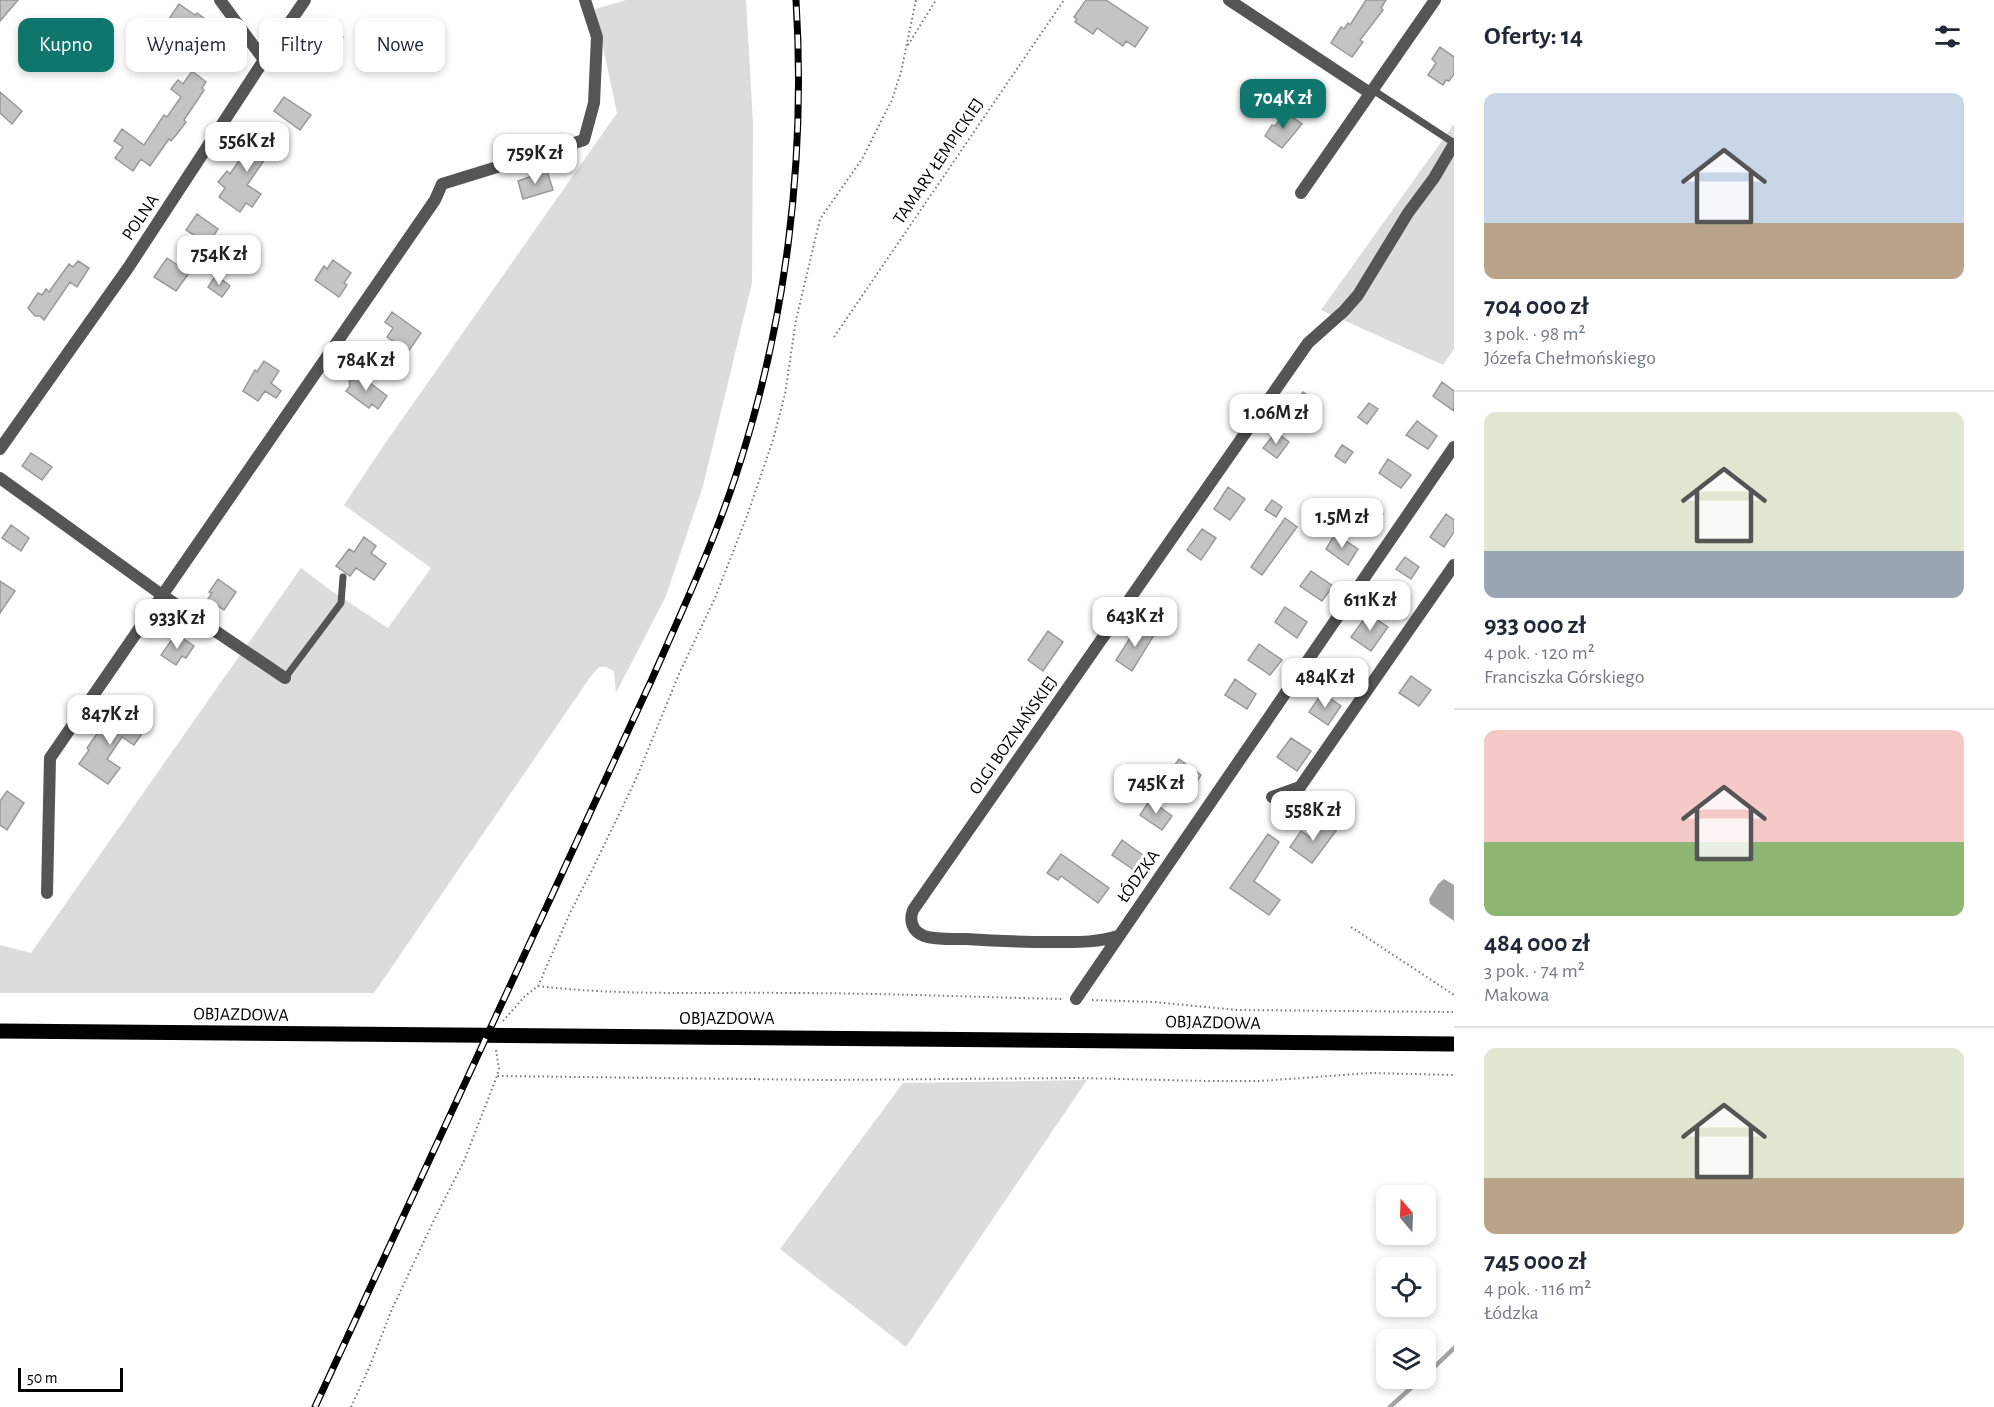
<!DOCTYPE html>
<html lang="pl">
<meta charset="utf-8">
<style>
body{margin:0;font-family:"Alegreya Sans",sans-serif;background:#f6f6f7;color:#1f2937;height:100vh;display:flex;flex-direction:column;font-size:22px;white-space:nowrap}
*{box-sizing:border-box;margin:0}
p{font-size:20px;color:#747a83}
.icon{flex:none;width:33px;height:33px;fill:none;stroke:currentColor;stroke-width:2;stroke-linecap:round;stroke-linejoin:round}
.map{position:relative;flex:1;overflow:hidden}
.drawer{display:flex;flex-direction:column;background:#fff;width:540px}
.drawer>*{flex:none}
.top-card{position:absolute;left:18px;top:18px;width:570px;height:54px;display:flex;gap:12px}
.needle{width:39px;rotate:341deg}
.tools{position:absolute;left:1376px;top:1185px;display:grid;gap:12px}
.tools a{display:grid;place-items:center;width:60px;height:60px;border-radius:12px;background:#fff;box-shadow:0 3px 9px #0003;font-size:30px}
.scale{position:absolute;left:18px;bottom:15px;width:105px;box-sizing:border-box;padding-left:6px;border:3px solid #000;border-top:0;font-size:16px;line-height:21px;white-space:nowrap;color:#000;-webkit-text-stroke:4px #fff;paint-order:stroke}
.price{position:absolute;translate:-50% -51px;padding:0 14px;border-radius:12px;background:#fff;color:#222;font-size:20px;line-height:39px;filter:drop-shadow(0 2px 3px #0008)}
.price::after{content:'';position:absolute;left:50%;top:36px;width:18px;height:14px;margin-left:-9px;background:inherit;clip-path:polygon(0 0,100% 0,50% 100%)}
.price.active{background:#0f766e;color:#fff}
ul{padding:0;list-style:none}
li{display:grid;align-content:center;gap:12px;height:318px;padding:0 30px}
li+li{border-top:2px solid #e0e1e3}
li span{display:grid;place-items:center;height:186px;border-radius:12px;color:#555}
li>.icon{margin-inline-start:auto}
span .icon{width:108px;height:108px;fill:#fffc;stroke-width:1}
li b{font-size:26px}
h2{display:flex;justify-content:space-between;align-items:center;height:72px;padding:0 30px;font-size:26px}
.pill{padding:0 21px;border-radius:12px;background:#fff;box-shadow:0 3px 9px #0003;font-size:21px;line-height:54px}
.pill.active{background:#0f766e;color:#fff}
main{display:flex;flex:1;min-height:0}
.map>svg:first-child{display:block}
</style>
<main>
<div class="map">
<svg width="1454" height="1407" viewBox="0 0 1454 1407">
<rect width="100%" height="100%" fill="#fff"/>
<!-- green -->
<path fill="#dcdcdc" d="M626 0H746L753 124 752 283 703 486 666 596 616 693 614 671 606 667H599L591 676 374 993H0V945L31 953 301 568 333 592 388 628 431 568 344 505 384 445 617 113 595 9Z
M1454 124V349L1443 365 1321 310Z
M1087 1080 906 1347 780 1249 903 1083Z"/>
<!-- water -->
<path fill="#a3a3a3" d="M1444 879 1454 885V921L1430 904 1429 899 1438 884Z"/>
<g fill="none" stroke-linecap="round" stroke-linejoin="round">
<!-- stream -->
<path stroke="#a3a3a3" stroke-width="4.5" d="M1425 1376 1454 1348
M1390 1407 1422 1378"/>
</g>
<!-- building -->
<path fill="#c4c4c4" stroke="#999" stroke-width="1.5" d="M0 0H18L0 21Z
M1086 0H1106L1148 28 1135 47 1126 41 1123 46 1097 28 1093 34 1075 22 1077 19 1074 17Z
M1366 0H1386L1381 8 1383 10 1360 40 1363 42 1352 57 1331 43 1341 27 1344 29 1348 23 1350 25Z
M179 4 195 15 197 13 205 19 192 38 178 29 180 26 169 19Z
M331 29 343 37 332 53 329 51 323 59 307 49 322 31 327 35Z
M1440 47 1454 57V74L1449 81 1446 80 1443 85 1428 75 1436 63 1432 59Z
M192 71 206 82 202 88 204 90 184 120 186 122 177 134 171 141 169 139 150 166 141 159 133 171 115 158 123 147 114 141 122 129 144 145 164 115 167 117 181 97 171 89 178 80 183 84Z
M0 92 22 111 12 124 0 113Z
M284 97 311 115 300 130 274 111Z
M1285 112 1302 124 1282 148 1265 136 1272 125 1275 126Z
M261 129 278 140 247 185 261 194 252 207 246 203 240 212 219 197 225 188 218 182 227 171 230 174Z
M547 171 553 190 523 199 518 181Z
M197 214 218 229 208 244 186 230Z
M167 258 189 273 176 291 154 277Z
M333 260 351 273 344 283 347 285 339 297 315 280 324 266 327 269Z
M78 261 89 268 77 287 70 282 44 320 40 316H35L28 308 38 293 42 295 46 289 49 292 69 264 73 267Z
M216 275 230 286 222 297 208 287Z
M392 312 421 333 408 352 387 337 393 328 385 322Z
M264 361 279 371 271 383 281 391 276 398 265 391 258 401 243 391 255 370 257 372Z
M358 374 387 396 378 409 372 404 369 408 346 391 350 386 349 381 354 380Z
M1442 382 1454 391V411L1433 396Z
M1303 392 1321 404 1315 413 1318 414 1309 429 1285 412 1293 400 1296 402Z
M1369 403 1378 409 1367 424 1358 417Z
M1417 421 1437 436 1428 449 1406 435Z
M1276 432 1289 442 1277 458 1263 448Z
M1342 445 1353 452 1345 463 1335 456Z
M31 453 52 467 42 480 22 466Z
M1388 459 1411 475 1401 488 1379 473Z
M1228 487 1245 499 1230 520 1214 509Z
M1361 499 1383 514 1374 527 1352 511Z
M1272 500 1282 507 1276 517 1265 510Z
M1446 514 1454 520V532L1444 547 1430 537Z
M1285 518 1297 527 1262 575 1251 567Z
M11 525 29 538 21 551 2 538Z
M1202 529 1216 538 1201 560 1187 550Z
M1335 534 1358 549 1348 565 1326 549Z
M364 537 376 546 371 553 386 564 374 580 356 568 350 576 336 566 349 549 354 552Z
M1405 557 1419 567 1411 579 1396 569Z
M1311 571 1333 586 1322 601 1300 586Z
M218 579 236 592 224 610 208 599 212 593 209 592Z
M0 581 15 591 0 613Z
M1285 607 1307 622 1297 638 1275 622Z
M1368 614 1388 627 1371 651 1351 637Z
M1139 624 1154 635 1132 671 1116 660Z
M1048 631 1063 642 1043 671 1028 660Z
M176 634 194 646 186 658 182 656 176 665 161 655Z
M1259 644 1282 660 1270 675 1248 660Z
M1411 676 1431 690 1419 706 1399 693Z
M1235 679 1256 694 1247 709 1225 695Z
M1322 693 1341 706 1328 725 1309 712Z
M125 710 141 722 136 728 143 732 134 745 122 737 107 759 120 768 108 784 79 764 89 750 87 748 109 717 117 722Z
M1291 738 1311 751 1297 771 1277 757Z
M1179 759 1201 775 1191 791 1168 775Z
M7 791 24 803 7 830 0 825V801Z
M1150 800 1172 816 1162 830 1140 815Z
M1323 821 1336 831 1312 863 1290 847 1301 831 1310 837Z
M1268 834 1279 842 1254 881 1280 900 1269 915 1230 888Z
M1122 840 1144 856 1134 870 1112 855Z
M1061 854 1109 888 1098 903 1061 876 1058 880 1047 873Z"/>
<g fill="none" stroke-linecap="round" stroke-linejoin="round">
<!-- path -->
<path stroke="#777" stroke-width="2" stroke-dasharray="1.5 3" stroke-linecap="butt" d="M908 45 936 0
M834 337 1064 0
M1351 927 1454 995
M538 986C621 996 705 992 789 993 880 993 971 997 1063 999
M1092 1000 1154 1002 1237 1010 1454 1012
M503 1021 525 996 538 986 570 913 593 868 636 779 679 674 715 598 747 516 773 440 785 394 796 320 820 219 862 159 892 100 901 72 916 0
M496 1050 499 1069 497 1076 828 1080 1078 1078 1208 1081H1260L1371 1073 1454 1075
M351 1407 369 1368 392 1309 434 1220 464 1161 497 1076"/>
<!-- lane -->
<path stroke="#555" stroke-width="7" d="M1373 90 1454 143
M285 678 341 603 343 577"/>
<!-- street -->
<path stroke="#555" stroke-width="12" d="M220 0 264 60
M1229 0 1370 93
M1301 193 1435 0
M0 449 128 268 264 60 305 0
M0 478 162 595 285 678
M1272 797 1300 787 1454 565
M47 893 50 758 435 200 442 184 584 140 594 103 597 37 585 0
M1118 936C1096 943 1076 942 1054 942 1024 942 995 941 966 939 953 939 936 940 924 936 912 931 909 921 913 910L1308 343 1344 311 1358 295 1408 213 1434 178 1454 144
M1076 999 1454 447"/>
<!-- primary -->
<path stroke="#000" stroke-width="15" d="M0 1031 1454 1044"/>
<!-- rail casing -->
<g stroke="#000" stroke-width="7">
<path id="rail" d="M315 1407 652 679C681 613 712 547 735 478 786 325 806 161 796 0"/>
</g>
<!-- rail -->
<use href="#rail" stroke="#fff" stroke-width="4.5" stroke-dasharray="14" stroke-linecap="butt"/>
</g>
<g text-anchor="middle" stroke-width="6" stroke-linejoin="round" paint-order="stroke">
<!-- street labels -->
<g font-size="18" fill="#000" stroke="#fff">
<text transform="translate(938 161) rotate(-56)" y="6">TAMARY ŁEMPICKIEJ</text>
<text transform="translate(140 217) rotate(-56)" y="6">POLNA</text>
<text transform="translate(1013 735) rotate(-55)" y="6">OLGI BOZNAŃSKIEJ</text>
<text transform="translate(1138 876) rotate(-55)" y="6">ŁÓDZKA</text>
<text transform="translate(241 1014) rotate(1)" y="6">OBJAZDOWA</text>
<text x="727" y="1024">OBJAZDOWA</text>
<text transform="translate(1213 1022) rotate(1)" y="6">OBJAZDOWA</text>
</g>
</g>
</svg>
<div class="tools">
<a><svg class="needle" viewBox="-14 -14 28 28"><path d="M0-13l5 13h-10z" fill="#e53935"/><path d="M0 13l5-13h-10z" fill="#747a83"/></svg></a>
<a><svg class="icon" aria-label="locate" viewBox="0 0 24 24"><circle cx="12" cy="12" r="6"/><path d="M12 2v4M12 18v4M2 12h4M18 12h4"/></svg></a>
<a><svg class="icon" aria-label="layers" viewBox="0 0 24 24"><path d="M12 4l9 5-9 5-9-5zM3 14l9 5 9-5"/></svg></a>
</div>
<div class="scale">50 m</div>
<b class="price active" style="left:1283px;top:130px">704K zł</b>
<b class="price" style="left:247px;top:173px">556K zł</b>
<b class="price" style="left:535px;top:185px">759K zł</b>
<b class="price" style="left:219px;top:286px">754K zł</b>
<b class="price" style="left:366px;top:392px">784K zł</b>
<b class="price" style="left:1276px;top:445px">1.06M zł</b>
<b class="price" style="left:1342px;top:549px">1.5M zł</b>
<b class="price" style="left:1370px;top:632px">611K zł</b>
<b class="price" style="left:1135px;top:648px">643K zł</b>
<b class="price" style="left:177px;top:650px">933K zł</b>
<b class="price" style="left:1325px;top:709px">484K zł</b>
<b class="price" style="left:110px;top:746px">847K zł</b>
<b class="price" style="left:1156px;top:815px">745K zł</b>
<b class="price" style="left:1313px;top:842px">558K zł</b>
<div class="top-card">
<a class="pill active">Kupno</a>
<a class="pill">Wynajem</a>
<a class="pill">Filtry</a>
<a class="pill">Nowe</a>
</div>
</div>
<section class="drawer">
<h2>Oferty: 14<svg class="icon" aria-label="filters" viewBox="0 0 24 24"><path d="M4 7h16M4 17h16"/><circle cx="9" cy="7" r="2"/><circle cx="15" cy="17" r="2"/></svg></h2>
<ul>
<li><span style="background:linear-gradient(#c9d6e8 70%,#b9a48a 0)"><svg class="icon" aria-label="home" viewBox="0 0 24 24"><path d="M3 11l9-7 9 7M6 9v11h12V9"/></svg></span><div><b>704 000 zł</b><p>3 pok. · 98 m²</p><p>Józefa Chełmońskiego</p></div></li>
<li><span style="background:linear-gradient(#dfe7d0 75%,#9aa5b1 0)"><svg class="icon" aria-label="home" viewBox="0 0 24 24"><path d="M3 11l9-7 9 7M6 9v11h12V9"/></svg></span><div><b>933 000 zł</b><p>4 pok. · 120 m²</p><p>Franciszka Górskiego</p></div></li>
<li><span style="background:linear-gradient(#f6c9c9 60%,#8fb573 0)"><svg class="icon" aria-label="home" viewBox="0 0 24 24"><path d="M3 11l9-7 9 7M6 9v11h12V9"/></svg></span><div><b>484 000 zł</b><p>3 pok. · 74 m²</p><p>Makowa</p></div></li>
<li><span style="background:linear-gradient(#dfe7d0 70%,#b9a48a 0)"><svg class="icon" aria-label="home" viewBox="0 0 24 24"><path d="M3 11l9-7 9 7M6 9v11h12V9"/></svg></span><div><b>745 000 zł</b><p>4 pok. · 116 m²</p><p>Łódzka</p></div></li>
</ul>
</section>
</main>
